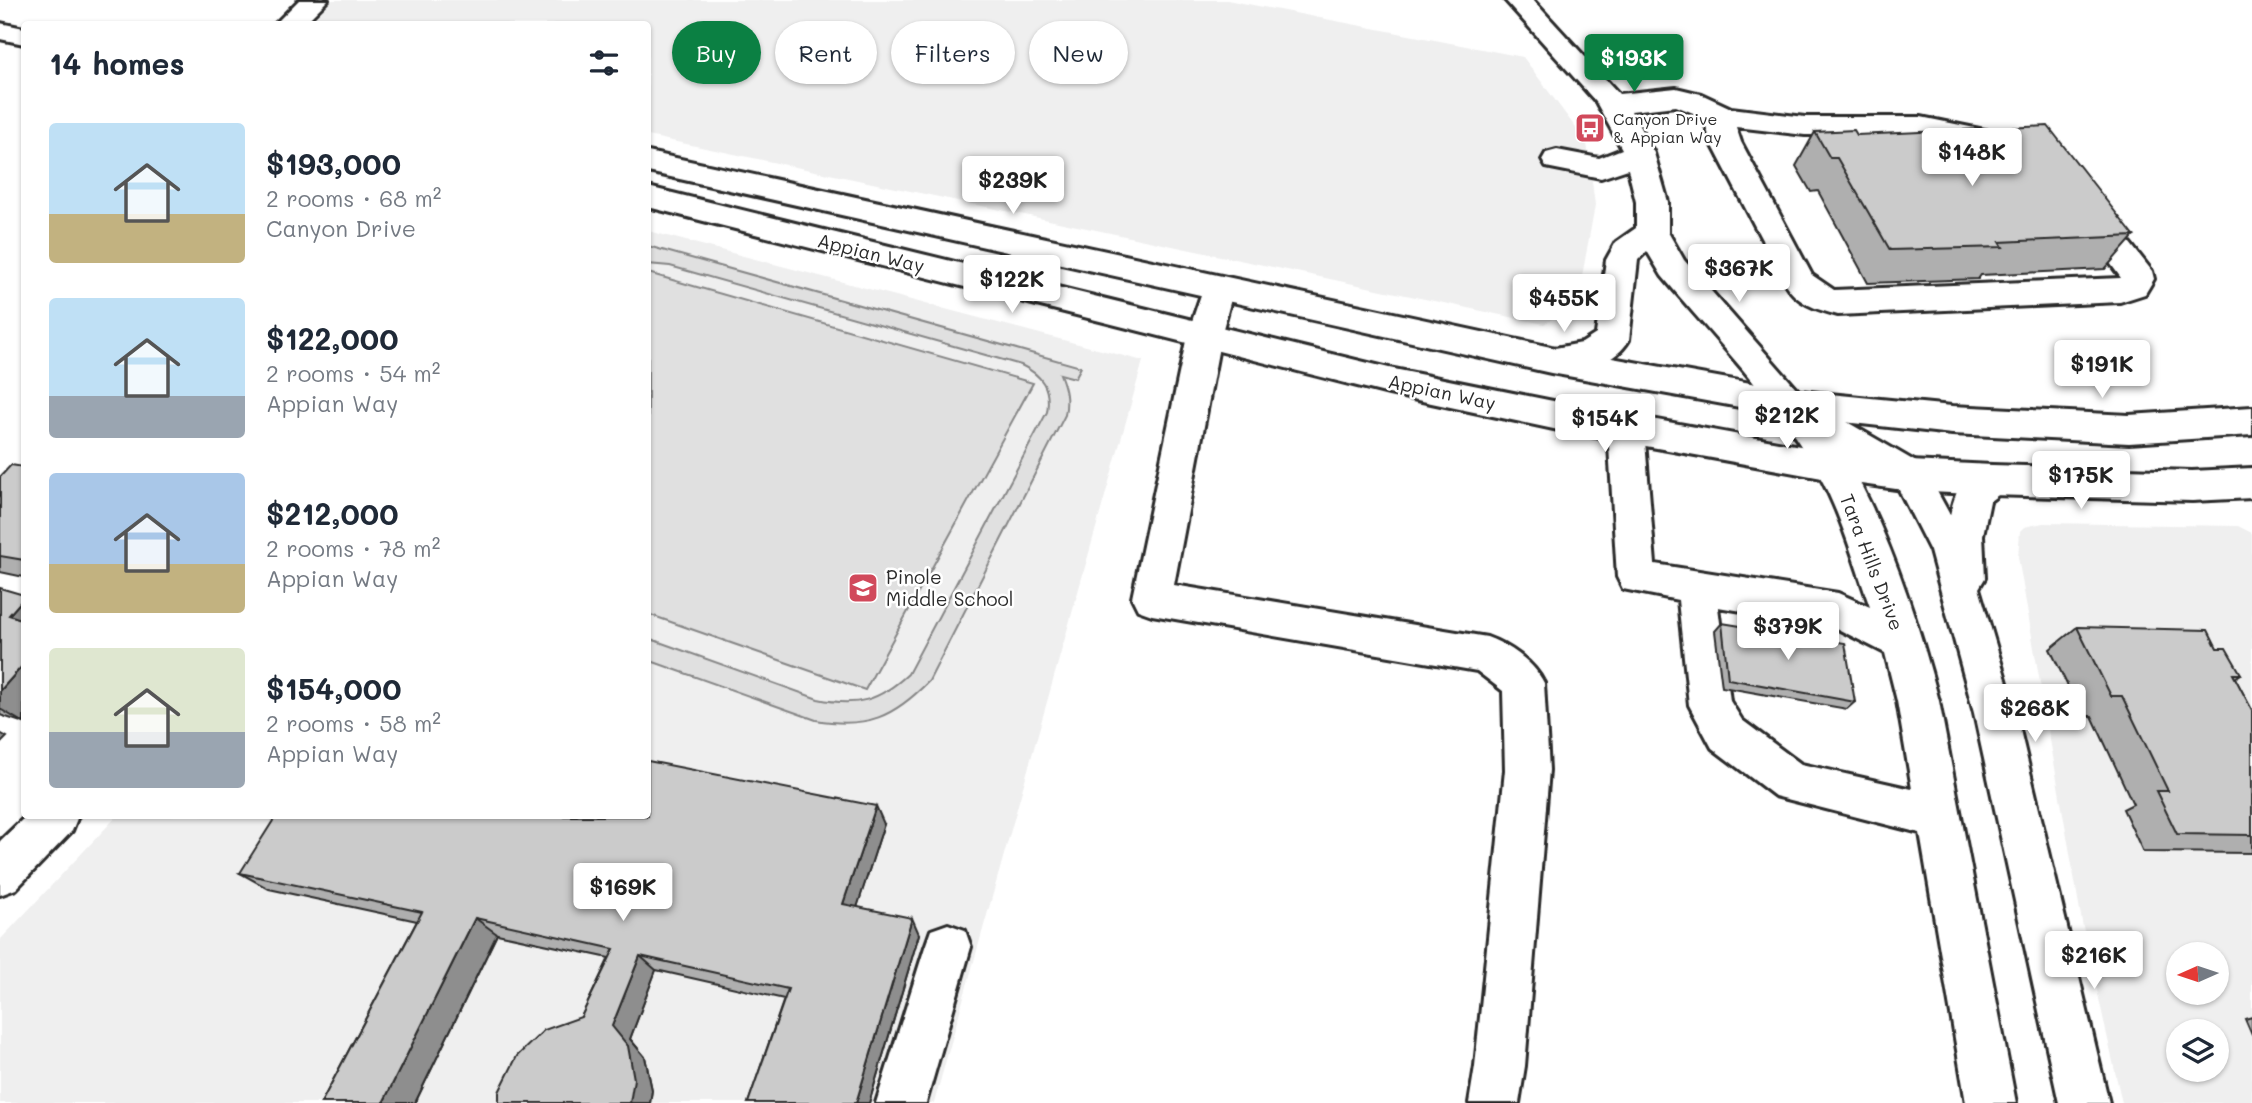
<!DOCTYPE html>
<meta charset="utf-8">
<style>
body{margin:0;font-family:Mali,sans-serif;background:#f2f2f3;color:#1f2937;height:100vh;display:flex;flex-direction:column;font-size:26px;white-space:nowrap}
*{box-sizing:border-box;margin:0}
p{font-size:23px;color:#747a83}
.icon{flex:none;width:38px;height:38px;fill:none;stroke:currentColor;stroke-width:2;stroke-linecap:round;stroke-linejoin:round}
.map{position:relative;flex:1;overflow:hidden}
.details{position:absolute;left:21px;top:21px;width:630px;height:798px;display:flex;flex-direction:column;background:#fff;border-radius:7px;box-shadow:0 2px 5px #0004}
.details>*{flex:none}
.guide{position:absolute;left:672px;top:21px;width:665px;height:63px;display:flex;gap:14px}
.needle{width:46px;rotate:267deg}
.tools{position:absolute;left:2166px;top:942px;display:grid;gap:14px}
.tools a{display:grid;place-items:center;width:63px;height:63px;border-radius:50%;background:#fff;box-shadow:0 2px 5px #0004;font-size:35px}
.price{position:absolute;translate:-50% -60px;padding:0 16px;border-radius:7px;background:#fff;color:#222;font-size:23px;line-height:46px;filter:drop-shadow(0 2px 4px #0008)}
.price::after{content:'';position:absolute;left:50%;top:42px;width:21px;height:16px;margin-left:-10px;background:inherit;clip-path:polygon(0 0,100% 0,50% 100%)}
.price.current{background:#0b8043;color:#fff}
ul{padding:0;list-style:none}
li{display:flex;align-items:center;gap:21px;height:175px;padding:0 28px}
li span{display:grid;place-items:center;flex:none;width:196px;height:140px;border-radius:7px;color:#555}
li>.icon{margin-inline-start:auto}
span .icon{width:84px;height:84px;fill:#fffc;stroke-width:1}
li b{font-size:30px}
h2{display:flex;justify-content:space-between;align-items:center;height:84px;padding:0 28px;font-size:30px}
.chip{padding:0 24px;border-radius:32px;background:#fff;box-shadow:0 2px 5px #0004;font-size:24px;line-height:63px}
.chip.current{background:#0b8043;color:#fff}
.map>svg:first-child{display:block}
</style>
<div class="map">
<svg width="2252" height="1103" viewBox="0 0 2252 1103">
<rect width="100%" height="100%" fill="#fff"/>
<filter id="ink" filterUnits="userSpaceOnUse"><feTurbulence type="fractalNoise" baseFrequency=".0143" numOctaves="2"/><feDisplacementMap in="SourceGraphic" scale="14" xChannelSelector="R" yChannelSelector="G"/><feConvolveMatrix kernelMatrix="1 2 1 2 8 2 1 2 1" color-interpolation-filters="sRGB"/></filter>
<g filter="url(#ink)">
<!-- built -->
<path fill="#efefef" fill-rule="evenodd" d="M332 0H1227L1523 57 1587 143 1595 205 1577 304 1544 324 648 136V24H305Z
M648 231 1143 361 934 1103H0V940L117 816H648Z
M2043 523 2238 526 2252 533V1103H2122L2082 922 2018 557 2020 531 2024 527ZM2179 954H2217V992H2179ZM2179 1031H2217V1069H2179Z"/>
<!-- green -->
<path fill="#e0e0e0" stroke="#868686" stroke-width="2" d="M648 246 1081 367 1075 378 1060 374C1066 389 1068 399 1065 415L929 681C894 717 867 729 816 720L648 660V638L818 699C857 707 879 701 908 674L1047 412C1051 388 1042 375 1021 365L670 266 648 264Z
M648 273 1033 383 865 690 648 614Z"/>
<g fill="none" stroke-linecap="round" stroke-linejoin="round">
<!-- minor casing -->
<g stroke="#2b2b2b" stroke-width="6">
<path id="minor" d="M299 0H328L304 24H275Z
M1505 0H1533L1619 94 1676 88 1701 94 1731 108 1805 117H1921L2009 135 2013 142 2009 149 1998 152 1921 135H1805L1736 127 1741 142 1812 275 1834 290 2121 278 2073 212 2078 205 2089 201 2100 205 2152 271 2154 279 2145 294 2120 302 1838 315C1815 309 1796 303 1784 282L1711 142 1705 123 1708 119 1676 106 1631 111 1654 153 1668 202V232L1684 260 1804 397 1923 466 1950 515C1956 486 1970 458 2005 470L2010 480 2005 490 1990 501 1983 535 1985 578 1979 588 2016 713 2109 1103H2059L1974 713 1930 551 1897 486 1845 455C1888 530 1917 617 1939 701L2016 1103H1966L1920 833 1775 796 1712 748 1689 705 1678 600 1623 589 1617 577 1608 429 1613 419 1626 415 1639 419 1644 429 1655 564 1838 593 1870 607C1854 562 1841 514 1818 473 1776 401 1715 339 1662 276L1647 251 1638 260 1629 340C1614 367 1566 378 1539 369L1534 360 1539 351 1582 343 1596 334 1606 260 1616 242 1636 228V202L1628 169 1601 178 1546 167 1542 160 1546 153 1557 150 1599 158 1622 149 1596 102ZM1718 607 1832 626 1885 653 1897 701 1912 789 1801 764 1742 720 1730 701Z
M1218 276 1230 280 1234 288 1221 336 1174 585 1487 637C1509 645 1534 662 1544 683L1549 770 1525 1066 1519 1103H1469L1475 1066 1505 770 1503 691 1477 671 1152 615 1138 610 1132 598 1187 336 1206 280Z
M26 816H78L72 831 16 889 0 895V841Z
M948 924 965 930 971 947 926 1103H876L925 947 931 930Z"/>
</g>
<!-- major casing -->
<g stroke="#2b2b2b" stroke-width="6">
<path id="major" d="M0 23 24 28V44L0 39Z
M648 152 1551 347 1789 390 1952 406 2129 415 2252 407V435L2129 443 1952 434 1789 416 1551 373 648 172Z
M648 187 1389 368 1563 403 1833 452 1910 461 1992 465 2192 471 2252 468V498L2192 501 1992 495 1910 491 1833 480 1563 431 1389 394 648 207Z"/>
</g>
<!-- minor -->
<use href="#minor" fill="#fff" fill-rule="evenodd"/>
<!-- major -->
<use href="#major" fill="#fff" fill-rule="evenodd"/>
</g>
<!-- wall -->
<path fill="#afafaf" stroke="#2b2b2b" stroke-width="2" d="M1815 132 1857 135 2134 236 2105 269 1981 275 1978 279 1868 283 1818 191 1811 192 1796 166Z
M24 467V577L0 572V477Z
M0 588 24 723 0 715Z
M1722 623 1855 702 1847 709 1722 687 1715 631Z
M2077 627 2217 648 2241 674 2235 678 2252 710V853L2143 852 2123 809 2133 804 2092 716H2082L2050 649Z
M884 824 857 907 919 934 869 1103H748L784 999 656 970 630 1039 645 1057 652 1090 650 1103H499L581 1017 609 958 497 934 415 1103H321L417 921 269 889 240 873Z
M2252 1017V1035L2245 1019Z"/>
<!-- shaded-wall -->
<path fill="#8e8e8e" stroke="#2b2b2b" stroke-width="2" d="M24 598V626L9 615Z
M24 664V723L0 709V691Z
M0 733 7 737 0 744Z
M876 806 884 824 853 920 843 904Z
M475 918 497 934 415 1103H383Z
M912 918 919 934 869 1103H856Z
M640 956 656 970 630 1039 645 1057 652 1090 650 1103H630L612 1026Z"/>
<!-- building -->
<path fill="#cbcbcb" stroke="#2b2b2b" stroke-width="2" d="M2048 126 2134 236 2000 242 2003 247 1890 250 1837 158H1830L1815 132 1854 130 1857 135Z
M11 465 24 467V560L0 556V477Z
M0 588 24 595V598L9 615 24 620V664L0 691Z
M1722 623 1845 643 1855 702 1728 679Z
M2077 627 2208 630 2217 648H2226L2241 674H2233L2252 710V835L2177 834 2156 791H2168L2122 696H2111Z
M648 761 876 806 843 904 912 918 856 1103H748L788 989 640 956 612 1026 628 1046 634 1079 630 1103H499V1092L517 1056 544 1030 581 1017 614 949 475 918 383 1103H321L422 912 240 873 276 816H648Z"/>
</g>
<!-- icons -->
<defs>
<g id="bus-square" transform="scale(1.575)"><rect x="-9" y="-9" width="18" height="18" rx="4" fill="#d1495b" stroke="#fff"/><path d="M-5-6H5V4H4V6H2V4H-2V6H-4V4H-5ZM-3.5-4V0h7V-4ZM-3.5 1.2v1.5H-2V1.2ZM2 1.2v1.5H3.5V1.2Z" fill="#fff"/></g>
<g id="school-square" transform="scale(1.575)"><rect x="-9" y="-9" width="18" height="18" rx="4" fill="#d1495b" stroke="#fff"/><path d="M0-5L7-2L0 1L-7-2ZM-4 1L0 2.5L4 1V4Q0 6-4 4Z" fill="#fff"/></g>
</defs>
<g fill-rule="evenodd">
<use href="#bus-square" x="1590" y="128"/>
<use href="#school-square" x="863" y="588"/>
</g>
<g text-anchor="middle" stroke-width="5" stroke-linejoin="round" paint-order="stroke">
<!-- far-poi labels -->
<g font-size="16" fill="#2b2b2b" stroke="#fff" text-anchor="start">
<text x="1613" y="125">Canyon Drive<tspan x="1613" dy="18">&amp; Appian Way</tspan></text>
</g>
<!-- street labels -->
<g font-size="19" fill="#2b2b2b" stroke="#fff">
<text transform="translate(871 253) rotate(14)" y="7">Appian Way</text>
<text transform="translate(1442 392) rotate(12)" y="7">Appian Way</text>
<text transform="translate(1872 562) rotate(69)" y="7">Tara Hills Drive</text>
</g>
<!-- poi labels -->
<g font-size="19" fill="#2b2b2b" stroke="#fff" text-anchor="start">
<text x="886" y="584">Pinole<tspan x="886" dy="22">Middle School</tspan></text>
</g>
</g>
</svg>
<div class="tools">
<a><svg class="needle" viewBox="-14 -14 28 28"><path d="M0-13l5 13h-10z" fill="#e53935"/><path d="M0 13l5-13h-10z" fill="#747a83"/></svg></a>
<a><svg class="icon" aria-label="layers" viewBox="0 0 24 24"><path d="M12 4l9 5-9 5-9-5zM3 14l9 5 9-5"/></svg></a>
</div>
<b class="price current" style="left:1634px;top:94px">$193K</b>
<b class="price" style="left:1972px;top:188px">$148K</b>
<b class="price" style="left:1013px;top:216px">$239K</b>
<b class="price" style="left:1739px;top:304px">$367K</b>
<b class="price" style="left:1012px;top:315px">$122K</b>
<b class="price" style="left:1564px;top:334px">$455K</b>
<b class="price" style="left:2102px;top:400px">$191K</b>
<b class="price" style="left:1787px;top:451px">$212K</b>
<b class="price" style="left:1605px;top:454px">$154K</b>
<b class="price" style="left:2081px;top:511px">$175K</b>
<b class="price" style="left:1788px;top:662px">$379K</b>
<b class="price" style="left:2035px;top:744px">$268K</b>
<b class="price" style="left:623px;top:923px">$169K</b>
<b class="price" style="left:2094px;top:991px">$216K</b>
<div class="guide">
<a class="chip current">Buy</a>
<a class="chip">Rent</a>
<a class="chip">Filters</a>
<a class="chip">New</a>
</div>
<section class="details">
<h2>14 homes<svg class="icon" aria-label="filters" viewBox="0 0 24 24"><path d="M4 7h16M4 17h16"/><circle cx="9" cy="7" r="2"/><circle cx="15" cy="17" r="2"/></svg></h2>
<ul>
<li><span style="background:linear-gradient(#bfe0f5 65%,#c2b280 0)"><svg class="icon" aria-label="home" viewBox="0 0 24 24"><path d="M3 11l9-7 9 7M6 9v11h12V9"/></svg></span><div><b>$193,000</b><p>2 rooms · 68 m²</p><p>Canyon Drive</p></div></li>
<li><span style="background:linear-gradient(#bfe0f5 70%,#9aa5b1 0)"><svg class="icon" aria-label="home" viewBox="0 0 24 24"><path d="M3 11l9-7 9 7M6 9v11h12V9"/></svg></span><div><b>$122,000</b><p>2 rooms · 54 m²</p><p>Appian Way</p></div></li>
<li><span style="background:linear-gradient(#a9c7e8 65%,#c2b280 0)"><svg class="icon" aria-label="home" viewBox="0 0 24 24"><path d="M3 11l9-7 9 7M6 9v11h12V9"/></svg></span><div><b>$212,000</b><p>2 rooms · 78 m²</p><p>Appian Way</p></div></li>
<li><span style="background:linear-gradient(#dfe7d0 60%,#9aa5b1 0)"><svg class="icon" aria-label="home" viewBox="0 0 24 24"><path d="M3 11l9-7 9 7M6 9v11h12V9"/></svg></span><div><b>$154,000</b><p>2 rooms · 58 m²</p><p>Appian Way</p></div></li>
</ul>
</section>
</div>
